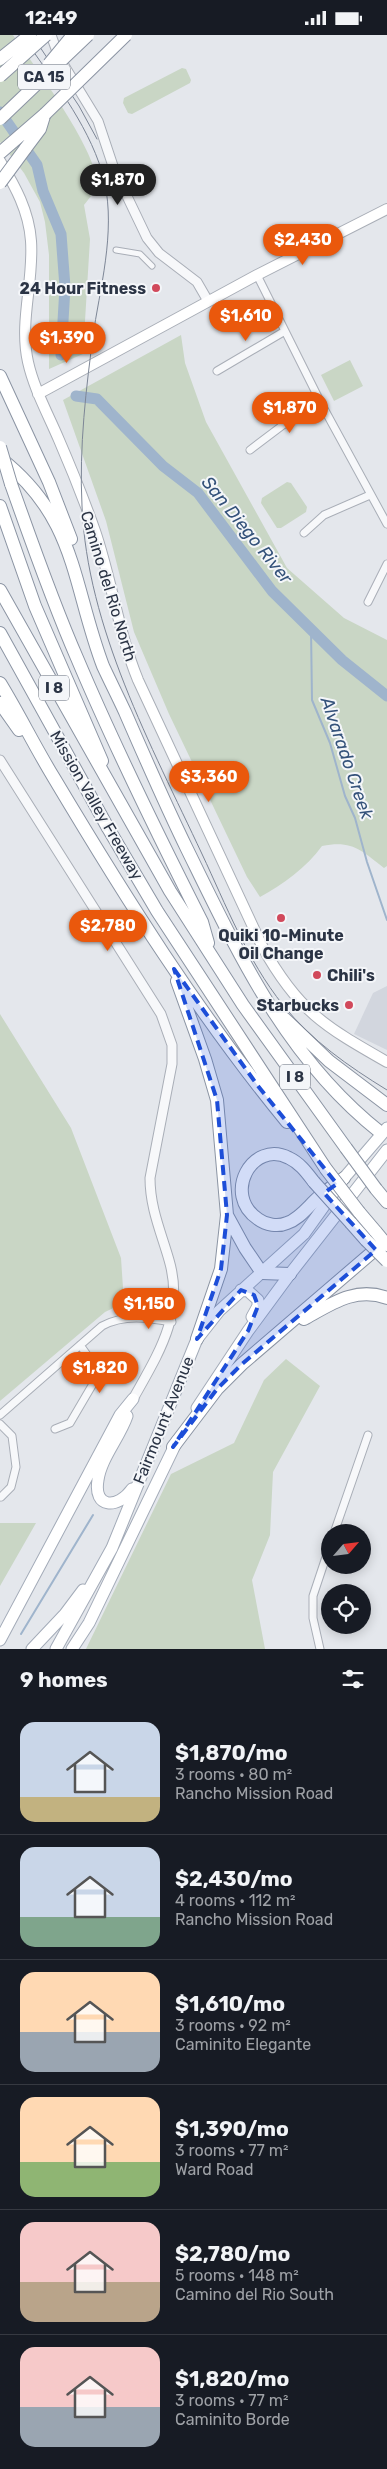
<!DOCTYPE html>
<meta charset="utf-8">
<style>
body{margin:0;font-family:Rubik,sans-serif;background:#20242c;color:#f1f3f6;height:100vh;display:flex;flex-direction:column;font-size:19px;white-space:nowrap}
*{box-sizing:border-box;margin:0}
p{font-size:16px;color:#9ea1a6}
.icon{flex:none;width:28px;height:28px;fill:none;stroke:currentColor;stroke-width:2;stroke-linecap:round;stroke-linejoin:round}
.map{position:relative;height:1614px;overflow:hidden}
.sheet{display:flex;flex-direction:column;background:#171b24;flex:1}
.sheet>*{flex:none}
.needle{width:32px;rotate:62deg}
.fabs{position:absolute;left:321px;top:1489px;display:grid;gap:10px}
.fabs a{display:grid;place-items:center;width:50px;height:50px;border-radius:50%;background:#171b24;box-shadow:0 2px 12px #0003;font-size:25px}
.price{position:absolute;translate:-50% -42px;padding:0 11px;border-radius:18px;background:#ea580c;color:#fff;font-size:16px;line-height:32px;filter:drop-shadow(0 1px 2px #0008)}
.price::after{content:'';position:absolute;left:50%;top:30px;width:15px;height:11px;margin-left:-8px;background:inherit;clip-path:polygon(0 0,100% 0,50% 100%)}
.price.current{background:#222;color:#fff}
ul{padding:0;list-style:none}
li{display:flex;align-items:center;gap:15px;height:125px;padding:0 20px}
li+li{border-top:1px solid #363941}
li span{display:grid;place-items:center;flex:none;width:140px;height:100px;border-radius:15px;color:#555}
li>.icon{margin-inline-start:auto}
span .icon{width:60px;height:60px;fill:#fffc;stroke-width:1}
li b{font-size:21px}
h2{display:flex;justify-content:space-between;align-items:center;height:60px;padding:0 20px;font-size:21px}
.status{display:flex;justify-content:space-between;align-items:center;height:35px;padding:0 25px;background:#171b24;direction:ltr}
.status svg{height:14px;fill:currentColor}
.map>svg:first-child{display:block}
</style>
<div class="status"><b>12:49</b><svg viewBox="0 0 49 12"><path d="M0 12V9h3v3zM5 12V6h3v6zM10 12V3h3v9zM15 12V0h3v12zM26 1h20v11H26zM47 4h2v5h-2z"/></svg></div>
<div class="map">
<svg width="387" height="1614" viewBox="0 0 387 1614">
<rect width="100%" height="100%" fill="#e4e7ec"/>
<!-- built -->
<path fill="#d2d6de" d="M387 951V1015L354 999 373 958Z"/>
<!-- green -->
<path fill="#c9d6c5" d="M0 0H13C32 28 102 121 96 151 95 157 88 165 84 170L90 204 83 319 49 334V220L45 187 40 167 24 138 0 107Z
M182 33 186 34 191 45 190 48 132 79 128 78 123 68 124 63Z
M181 300 185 328 206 387 287 533 344 583 387 605V831L384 833C361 815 352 805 322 811 307 832 282 850 260 862L247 842 169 679 134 597 106 486 63 365Z
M350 325 363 351 334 366 321 340Z
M287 447 291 448 307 472 306 477 281 493H277L261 468 262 463Z
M0 979 71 1093 121 1223 124 1268 105 1277 0 1366Z
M286 1324 320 1351 273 1437 270 1500 252 1545 265 1614H86L171 1439 234 1408 264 1345Z
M0 1488H36L0 1551Z"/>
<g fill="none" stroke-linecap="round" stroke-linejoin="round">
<!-- stream -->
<path stroke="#9fb4cc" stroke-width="2" d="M311 594 312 665 330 708 345 761 355 783 367 827 387 885
M21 1599 93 1480"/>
<!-- river -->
<path stroke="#9fb4cc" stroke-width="11" d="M0 77 37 130 43 156 61 199 65 252 61 320
M76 361 97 364 163 431 198 458 272 556 342 625 387 661"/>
<!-- pedestrian casing -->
<g stroke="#a9aeb7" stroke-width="7">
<path id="pedestrian" d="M116 215 140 219 152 231"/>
</g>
<!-- minor casing -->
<g stroke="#a9aeb7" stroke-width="9">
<path id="minor" d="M257 240 322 370 387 489
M217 336 285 296
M250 415 283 390 322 370
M304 498 324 480 370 460
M368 567 387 529
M0 1380 102 1291C124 1279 148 1283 172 1287
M0 1389 12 1401 16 1432 11 1452 1 1462
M55 1394 70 1388 97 1342 95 1331 80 1310
M334 1498 368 1400
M320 1614 313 1583V1561L330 1510"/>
</g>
<!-- tertiary casing -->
<g stroke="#a9aeb7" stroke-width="11">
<path id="tertiary" d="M51 0 59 22 98 86 114 134 147 203 159 218 197 247 208 266
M0 725 161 979 172 1010V1029L150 1143C150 1173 161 1197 169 1225 185 1279 158 1319 133 1364"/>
</g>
<!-- secondary casing -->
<g stroke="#a9aeb7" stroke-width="12">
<path id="secondary" d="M0 126C15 151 29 176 31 206 34 246 19 287 28 327 34 354 48 379 59 405 72 435 84 465 95 496 112 546 118 596 138 645L262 911C298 976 324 991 387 1027
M38 359 257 240 387 174"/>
</g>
<!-- primary casing -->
<g stroke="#a3abb8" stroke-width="13">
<path id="primary" d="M241 1255 248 1256 258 1265V1271L252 1282
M197 1373 248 1296 290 1239 387 1115
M127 1381C120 1402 101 1423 98 1445 93 1474 118 1474 132 1454
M0 1605 120 1380 133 1364
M32 1614 65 1579 83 1555
M56 1614 112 1513 197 1304 219 1276 304 1199 344 1143 387 1093
M72 1614 89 1588 177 1406"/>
</g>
<!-- motorway casing -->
<g stroke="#8b94a3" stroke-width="14">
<path id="motorway" d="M25 114 40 94 44 81
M0 118 45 79
M0 341 49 447 71 504
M0 423C77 483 72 549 103 631 110 646 118 662 125 677 145 723 165 769 187 814 239 920 286 1023 381 1098
M11 449C32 508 52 566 77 623 115 713 158 800 202 887L208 908
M0 471 35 571 102 726
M0 555 170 856 243 970 346 1113
M0 598 108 793 157 876 326 1134
M0 648C19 679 35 712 54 743 125 862 199 980 287 1087
M0 668 19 695
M177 946 205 1024 217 1065 227 1180 221 1234 197 1304
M284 983 329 1026 387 1070
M314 1147C307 1138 300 1128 289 1123 252 1104 222 1160 258 1184 266 1190 278 1192 287 1188 300 1184 309 1170 320 1161 327 1155 336 1149 344 1143
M376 1154 387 1167
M359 1177 376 1197
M227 1180 245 1213 262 1238 290 1239
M351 1188 366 1205
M304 1284C331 1269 356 1251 387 1263
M173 1412 217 1354 242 1329 383 1208"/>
</g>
<!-- pedestrian -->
<use href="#pedestrian" stroke="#f7f8fa" stroke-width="5"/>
<!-- minor -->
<use href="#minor" stroke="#f7f8fa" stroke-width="7"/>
<!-- tertiary -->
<use href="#tertiary" stroke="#f7f8fa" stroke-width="9"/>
<!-- secondary -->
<use href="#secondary" stroke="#fff" stroke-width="10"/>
<!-- primary -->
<use href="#primary" stroke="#fff" stroke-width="11"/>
<!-- motorway -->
<use href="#motorway" stroke="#fff" stroke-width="12"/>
<!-- tram -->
<path stroke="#7d8696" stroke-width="1" d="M22 0C51 43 87 87 102 137 117 188 102 244 94 294 86 353 79 412 82 471 87 593 151 710 202 819 226 870 247 925 283 970 312 1006 348 1031 387 1055
M32 0 79 71 97 104"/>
<!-- motorway-bridge casing -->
<g stroke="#8b94a3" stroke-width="14" stroke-linecap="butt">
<path id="motorway-bridge" d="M0 24 30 0
M49 29 73 0
M0 41 46 0
M45 79 126 0
M0 84 88 0
M0 148 25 114
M0 412 11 449
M346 1113 376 1154
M326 1134 359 1177
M314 1147 351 1188
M376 1197 387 1210
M366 1205 387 1226"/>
</g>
<!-- motorway-bridge -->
<use href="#motorway-bridge" stroke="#fff" stroke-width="12"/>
</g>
<!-- marked area -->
<path fill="#1d4ed8" fill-opacity="0.2" stroke="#1d4ed8" stroke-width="4" stroke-dasharray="10 6" stroke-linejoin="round" d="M174 934 258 1051 337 1149 324 1158 376 1215 242 1329 217 1354 173 1412 248 1296 258 1271 254 1260 241 1255 197 1304 221 1234 227 1180 217 1065Z"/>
<!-- markers -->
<g fill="#d1495b" stroke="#f4f6f9" stroke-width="2">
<circle cx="156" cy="253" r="5"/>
<circle cx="281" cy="883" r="5"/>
<circle cx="317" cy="940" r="5"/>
<circle cx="349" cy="970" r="5"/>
</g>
<g text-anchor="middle" stroke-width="4" stroke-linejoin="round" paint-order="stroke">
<!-- shield labels -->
<g fill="#f4f6f9" stroke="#676e7b" stroke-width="1">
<rect x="18" y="29.5" width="52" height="25" rx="4"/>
<rect x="39" y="640.5" width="30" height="25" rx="4"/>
<rect x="280" y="1029.5" width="30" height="25" rx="4"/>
</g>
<g font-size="15" font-weight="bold" fill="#2b3445">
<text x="44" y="47">CA 15</text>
<text x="54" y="658">I 8</text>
<text x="295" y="1047">I 8</text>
</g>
<!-- poi labels -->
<g font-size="16" font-weight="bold" fill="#2b3445" stroke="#f4f6f9" text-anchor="end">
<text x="146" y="259">24 Hour Fitness</text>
<text x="281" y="906" text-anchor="middle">Quiki 10-Minute<tspan x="281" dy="18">Oil Change</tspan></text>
<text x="327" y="946" text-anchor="start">Chili's</text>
<text x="339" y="976">Starbucks</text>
</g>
<!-- street labels -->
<g font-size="16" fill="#2b3445" stroke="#f4f6f9">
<text transform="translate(109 551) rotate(73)" y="6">Camino del Rio North</text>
<text transform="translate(97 770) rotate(60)" y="6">Mission Valley Freeway</text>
<text transform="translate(163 1385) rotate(-68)" y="6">Fairmount Avenue</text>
</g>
<!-- water labels -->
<g font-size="18" font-style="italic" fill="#34527a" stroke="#f4f6f9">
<text transform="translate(247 495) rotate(51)" y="6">San Diego River</text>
<text transform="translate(347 723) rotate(71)" y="6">Alvarado Creek</text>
</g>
</g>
</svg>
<div class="fabs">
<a><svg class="needle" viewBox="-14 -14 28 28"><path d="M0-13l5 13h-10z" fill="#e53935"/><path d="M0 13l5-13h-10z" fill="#9ea1a6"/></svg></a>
<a><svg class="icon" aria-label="locate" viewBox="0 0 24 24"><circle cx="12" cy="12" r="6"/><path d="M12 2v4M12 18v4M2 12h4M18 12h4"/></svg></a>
</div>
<b class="price current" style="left:118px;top:171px">$1,870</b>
<b class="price" style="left:303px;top:231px">$2,430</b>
<b class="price" style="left:246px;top:307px">$1,610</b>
<b class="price" style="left:67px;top:329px">$1,390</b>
<b class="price" style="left:290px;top:399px">$1,870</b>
<b class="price" style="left:209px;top:768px">$3,360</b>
<b class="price" style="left:108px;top:917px">$2,780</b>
<b class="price" style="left:149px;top:1295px">$1,150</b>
<b class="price" style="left:100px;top:1359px">$1,820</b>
</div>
<section class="sheet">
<h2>9 homes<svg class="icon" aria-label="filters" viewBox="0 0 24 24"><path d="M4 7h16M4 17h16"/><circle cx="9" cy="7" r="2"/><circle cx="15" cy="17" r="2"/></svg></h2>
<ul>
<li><span style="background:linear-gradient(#c9d6e8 75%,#c2b280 0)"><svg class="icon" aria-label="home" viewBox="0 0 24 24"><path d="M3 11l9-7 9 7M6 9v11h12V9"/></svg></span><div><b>$1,870/mo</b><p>3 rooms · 80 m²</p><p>Rancho Mission Road</p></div></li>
<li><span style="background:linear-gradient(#c9d6e8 70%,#7fa58c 0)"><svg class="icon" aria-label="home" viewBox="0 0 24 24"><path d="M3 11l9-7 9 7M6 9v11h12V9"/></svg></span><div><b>$2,430/mo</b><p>4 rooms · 112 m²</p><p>Rancho Mission Road</p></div></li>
<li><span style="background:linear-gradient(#ffd9b3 60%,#9aa5b1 0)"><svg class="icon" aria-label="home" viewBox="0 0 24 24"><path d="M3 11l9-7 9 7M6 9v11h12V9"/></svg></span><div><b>$1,610/mo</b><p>3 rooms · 92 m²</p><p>Caminito Elegante</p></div></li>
<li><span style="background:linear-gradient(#ffd9b3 65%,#8fb573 0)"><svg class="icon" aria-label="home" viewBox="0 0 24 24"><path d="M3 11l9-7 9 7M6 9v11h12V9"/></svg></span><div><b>$1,390/mo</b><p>3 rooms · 77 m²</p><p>Ward Road</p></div></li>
<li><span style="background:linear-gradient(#f6c9c9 60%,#b9a48a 0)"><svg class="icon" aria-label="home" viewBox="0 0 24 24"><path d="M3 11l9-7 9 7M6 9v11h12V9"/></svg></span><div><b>$2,780/mo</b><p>5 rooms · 148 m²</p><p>Camino del Rio South</p></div></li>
<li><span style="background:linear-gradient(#f6c9c9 60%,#9aa5b1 0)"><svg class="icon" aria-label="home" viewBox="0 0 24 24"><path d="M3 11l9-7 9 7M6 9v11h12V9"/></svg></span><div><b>$1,820/mo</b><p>3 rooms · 77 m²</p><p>Caminito Borde</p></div></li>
</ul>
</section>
